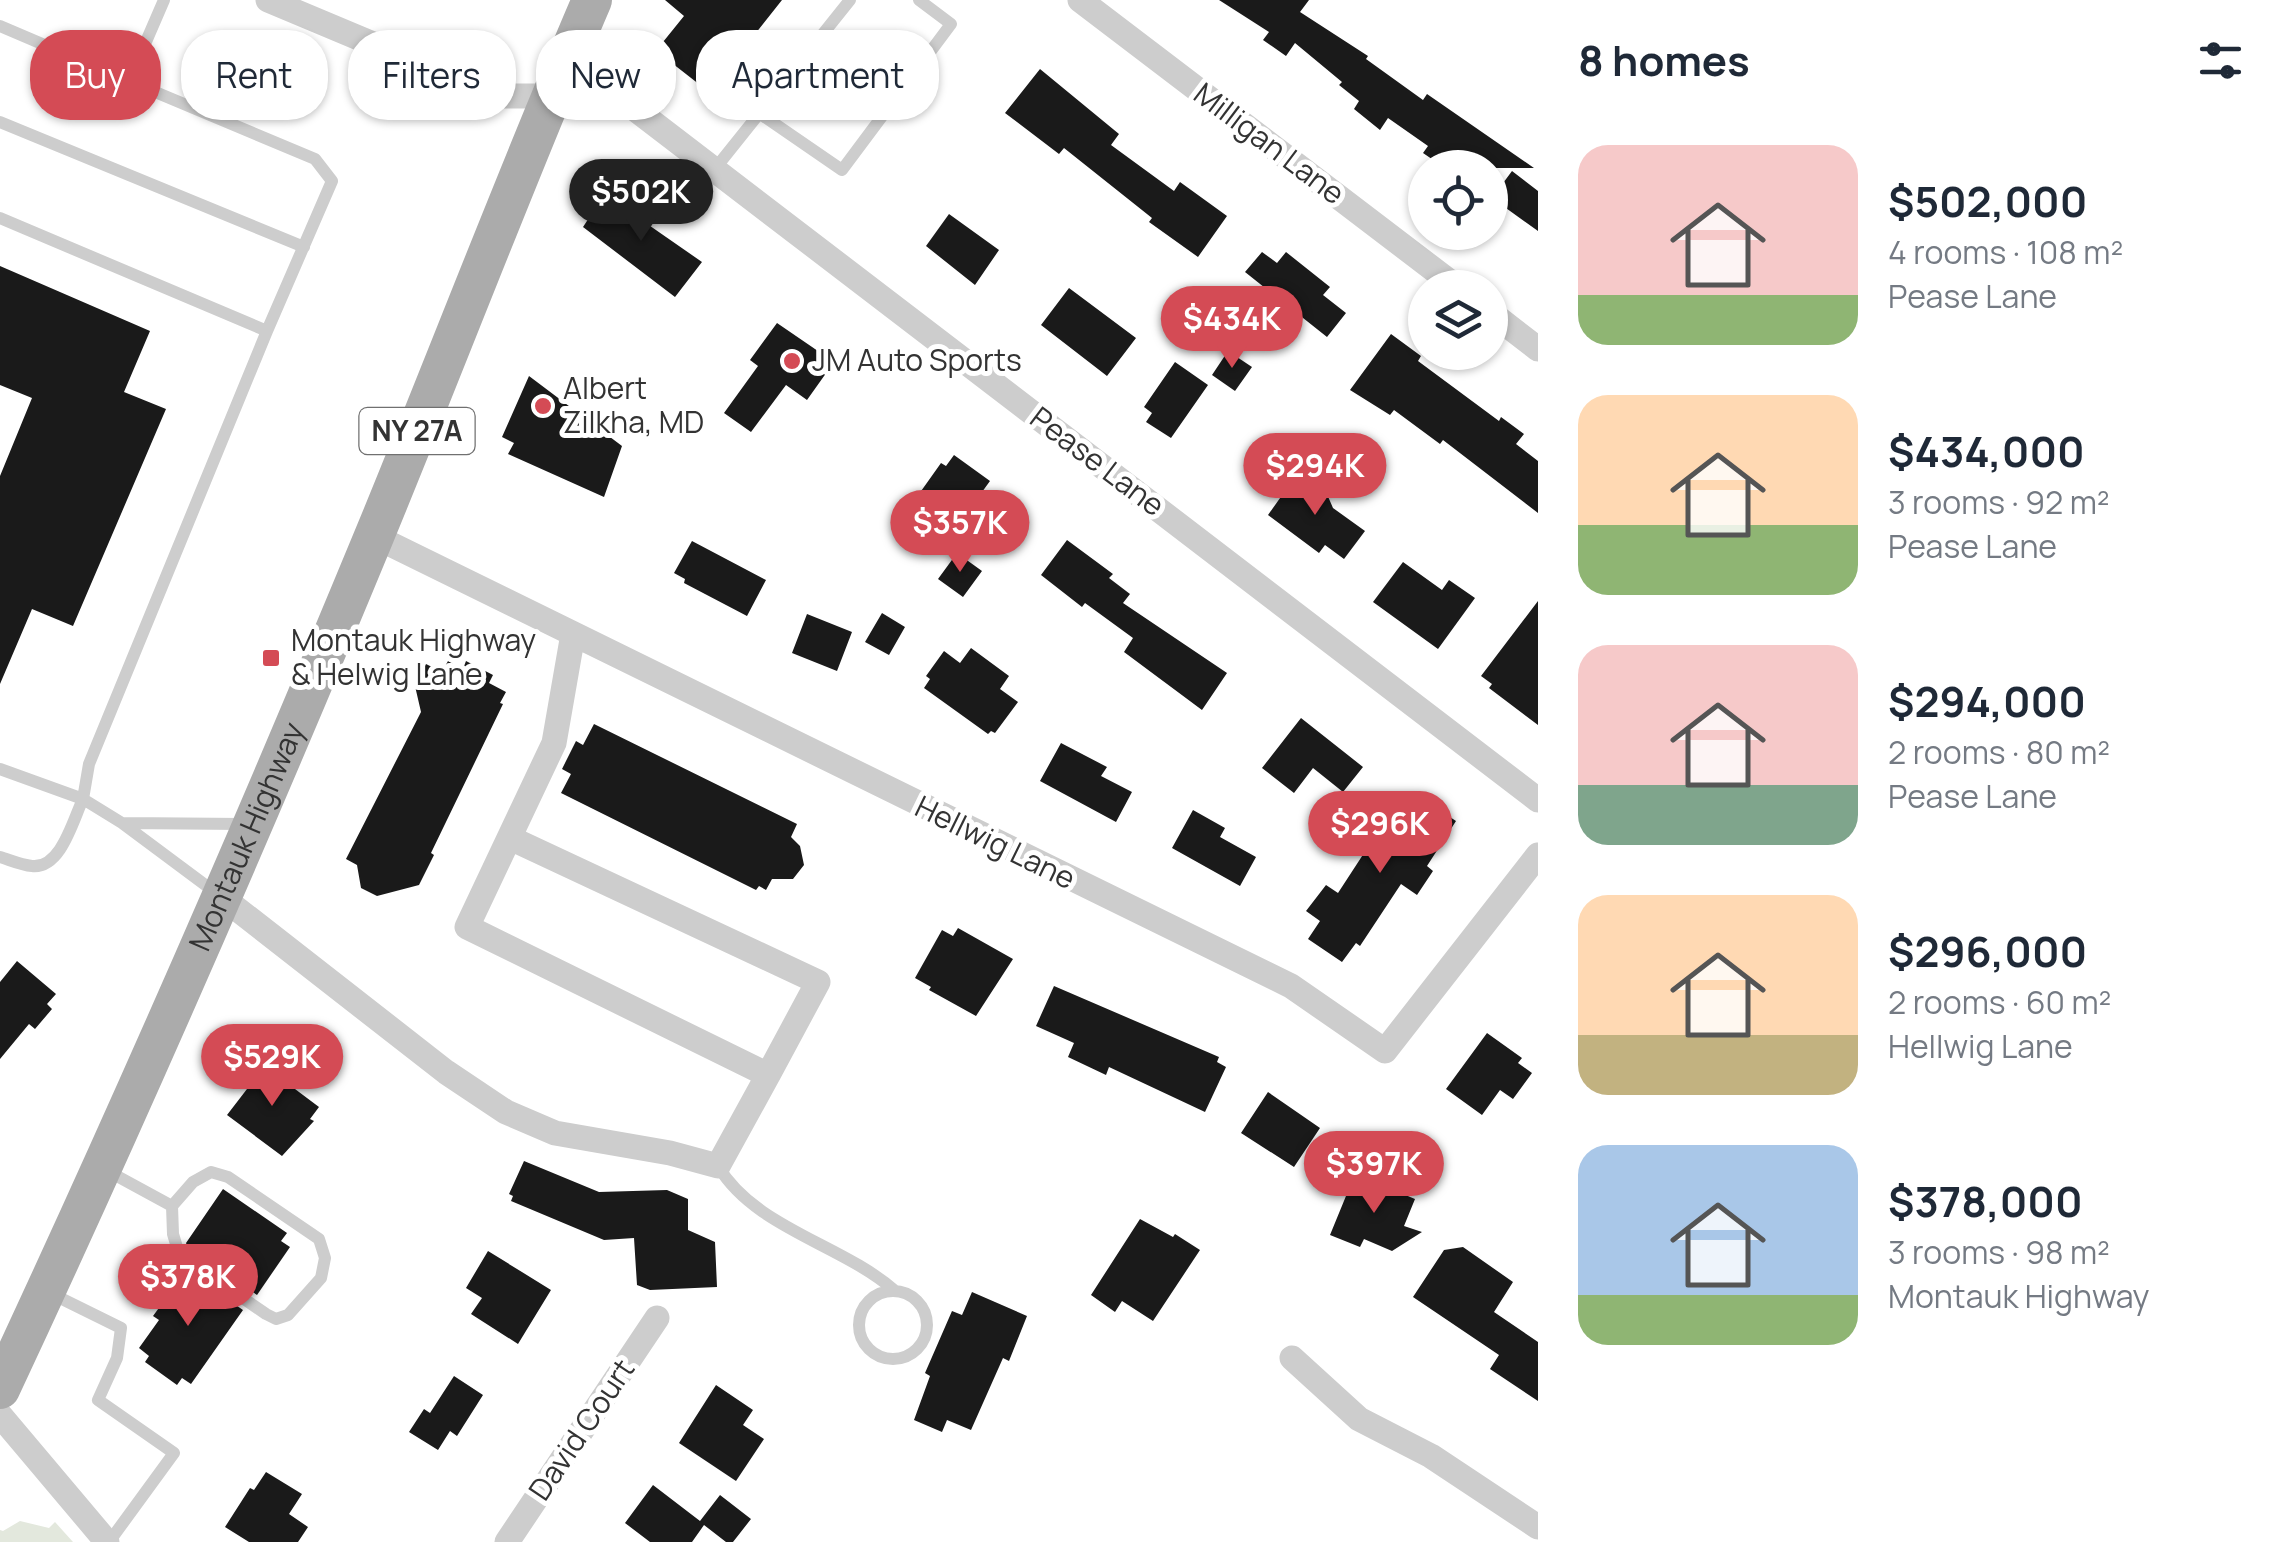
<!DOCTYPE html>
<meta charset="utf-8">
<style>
body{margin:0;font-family:Manrope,sans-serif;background:#f2f2f3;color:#1f2937;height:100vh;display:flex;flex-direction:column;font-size:38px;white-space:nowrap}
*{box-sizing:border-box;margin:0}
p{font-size:32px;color:#747a83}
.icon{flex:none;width:55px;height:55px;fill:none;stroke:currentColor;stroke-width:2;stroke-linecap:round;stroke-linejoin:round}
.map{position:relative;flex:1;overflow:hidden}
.details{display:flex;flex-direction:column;background:#fff;width:750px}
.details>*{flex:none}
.guide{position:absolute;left:30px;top:30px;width:950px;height:90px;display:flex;gap:20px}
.tools{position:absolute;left:1408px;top:150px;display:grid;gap:20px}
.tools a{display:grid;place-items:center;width:100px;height:100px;border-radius:50%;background:#fff;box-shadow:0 2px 8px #0004;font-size:50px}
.price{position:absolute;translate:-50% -85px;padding:0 22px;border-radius:35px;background:#d44b55;color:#fff;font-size:32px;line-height:65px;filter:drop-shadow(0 2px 5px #0008)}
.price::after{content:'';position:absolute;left:50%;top:60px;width:30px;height:22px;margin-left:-15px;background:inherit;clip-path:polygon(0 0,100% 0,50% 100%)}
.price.selected{background:#222;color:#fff}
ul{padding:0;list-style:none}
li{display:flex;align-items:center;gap:30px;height:250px;padding:0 40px}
li span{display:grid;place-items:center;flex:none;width:280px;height:200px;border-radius:30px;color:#555}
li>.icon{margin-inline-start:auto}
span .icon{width:120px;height:120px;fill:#fffc;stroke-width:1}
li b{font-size:42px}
h2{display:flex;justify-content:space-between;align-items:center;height:120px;padding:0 40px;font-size:42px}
.tag{padding:0 35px;border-radius:40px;background:#fff;box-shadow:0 2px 8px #0004;font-size:35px;line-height:90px}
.tag.selected{background:#d44b55;color:#fff}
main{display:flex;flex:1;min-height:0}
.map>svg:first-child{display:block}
</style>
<main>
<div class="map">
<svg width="1538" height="1542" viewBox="0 0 1538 1542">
<rect width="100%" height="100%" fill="#fff"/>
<!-- green -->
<path fill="#e3e8dd" d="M20 1521 49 1528 55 1522 73 1542H0V1530L3 1531Z"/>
<!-- building -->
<path fill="#1a1a1a" d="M665 0H782L709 92 668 60 663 42 684 16Z
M1219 0H1309L1300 12 1368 56 1366 59 1423 100 1427 94 1534 168H1445L1423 153 1428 146 1388 118 1380 130 1354 109 1359 101 1339 85 1342 82 1295 43 1286 56 1263 40 1269 32Z
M1040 69 1119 134 1111 145 1174 191 1180 182 1227 216 1198 257 1149 222 1152 218 1064 148 1059 154 1005 113Z
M1512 171 1538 191V231L1492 198Z
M608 189 634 208 630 212 702 262 675 297 583 227Z
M949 214 999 250 975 285 926 246Z
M1262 252 1277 263 1286 252 1330 287 1323 295 1346 313 1327 337 1245 272Z
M0 266 150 331 124 392 166 409 73 626 32 609 0 684V476L32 398 0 385Z
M1069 288 1136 338 1107 376 1041 325Z
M777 323 834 362 807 400 786 385 751 432 724 413 758 366 750 360Z
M1391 334 1421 356 1418 361 1499 421 1501 417 1524 434 1516 444 1538 461V513L1443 440 1440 444 1394 410 1390 415 1350 390Z
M1228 351 1252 367 1235 391 1212 375Z
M1175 362 1208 385 1171 438 1146 422 1152 413 1144 407Z
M529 376 622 446 604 497 508 454 514 443 502 437Z
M954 455 990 481 953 532 918 506 922 501 919 494 941 463 946 466Z
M1295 477H1313L1323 485 1333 508 1365 531 1344 559 1325 545 1319 553 1268 515Z
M1067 540 1113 574 1109 578 1130 594 1123 603 1227 673 1202 710 1124 652 1133 638 1085 603 1082 607 1041 575Z
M692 541 766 580 747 616 684 583 685 579 674 573Z
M957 553 982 571 963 597 938 579Z
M1403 562 1442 590 1449 580 1475 598 1438 649 1373 602Z
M1538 601V725L1489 688 1492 684 1481 676Z
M882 613 905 627 889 655 865 642Z
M807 614 852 632 837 671 792 653Z
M971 648 1009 676 1000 689 1018 702 995 733 991 731 988 734 924 688 930 679 926 676 944 651 960 663Z
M448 661 463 669 466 661 493 675 489 683 506 692 500 703 503 704 431 853 434 855 419 885 377 896 361 888 357 865 346 859 421 712 415 686 426 664 442 672Z
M1301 718 1363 767 1343 792 1313 768 1294 793 1262 768Z
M594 724 797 824 791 837 800 846 804 865 793 879H772L766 890 759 886 756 890 561 793 571 774 562 769 576 741 583 745Z
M1061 743 1107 767 1101 776 1132 792 1116 822 1040 781Z
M1408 795 1425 806 1427 802 1456 821 1427 866 1433 871 1417 895 1401 884 1360 946 1356 943 1342 962 1308 939 1320 921 1306 911 1326 885 1338 893 1396 804 1400 807Z
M1193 810 1225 828 1220 837 1256 857 1240 886 1172 848Z
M958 928 1013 959 976 1016 929 990 931 987 915 978 942 930 953 936Z
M17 961 56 994 47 1004 52 1009 35 1029 29 1024 0 1059V982Z
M1054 986 1219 1057 1217 1062 1226 1067 1205 1112 1109 1067 1106 1075 1068 1057 1074 1043 1036 1026Z
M1487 1033 1522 1058 1518 1063 1532 1073 1513 1099 1500 1090 1482 1115 1446 1089Z
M255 1059 319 1107 310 1119 314 1121 282 1156 227 1115 247 1089 238 1082Z
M1268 1092 1320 1128 1294 1167 1241 1133Z
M524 1161 599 1192 667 1190 688 1199V1230L715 1242 717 1287 650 1290 637 1285 634 1238 604 1240 511 1201 513 1196 509 1194Z
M1355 1174 1415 1199 1404 1226 1422 1232 1392 1251 1364 1239 1360 1247 1330 1235Z
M223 1189 287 1233 281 1241 290 1247 257 1295 188 1248 186 1243Z
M1140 1219 1173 1237 1175 1234 1200 1250 1153 1321 1122 1301 1115 1312 1091 1295Z
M1463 1247 1513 1282 1494 1312 1538 1342V1401L1490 1369 1499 1355 1413 1297 1444 1250Z
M488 1251 551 1290 518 1344 471 1314 482 1298 466 1288Z
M186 1271 243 1310 191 1384 182 1378 177 1385 145 1362 149 1356 139 1348 159 1320 153 1316Z
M972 1292 1027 1316 1009 1361 1003 1358 971 1430 947 1420 942 1432 914 1420 930 1376 925 1373 952 1311 962 1315Z
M454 1376 483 1395 457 1436 450 1431 438 1450 409 1432 424 1409 430 1413Z
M716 1385 753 1410 743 1425 764 1439 736 1481 679 1443Z
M266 1472 302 1494 289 1514 308 1527 298 1542H249L225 1527 250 1488 254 1490Z
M653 1485 700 1521 720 1495 751 1519 733 1542H726L704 1525 692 1542H650L625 1523Z"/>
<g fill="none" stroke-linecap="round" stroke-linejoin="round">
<!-- lane -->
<path stroke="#cdcdcd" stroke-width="12" d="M164 0 129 81 315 159 332 181 267 331 89 764 83 799 122 823 216 893
M0 26 129 81
M759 113 842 170 951 24 919 0
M0 122 304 247
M714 170 850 0
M0 218 267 331
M0 769 83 799C73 820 61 869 32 866 21 865 10 860 0 857
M122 823 244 824
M718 1166C755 1228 841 1244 894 1290
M104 1169 172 1206 173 1234 179 1254 266 1314 276 1319 288 1315 321 1278 325 1258 319 1239 228 1177 211 1172 193 1182 172 1206
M859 1325a34 34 0 1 1 68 0a34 34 0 1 1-68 0Z
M48 1292 121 1328 117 1358 98 1400 174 1453 109 1542"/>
<!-- street -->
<path stroke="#cdcdcd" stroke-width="25" d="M268 0 497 96H550L605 86 1538 800
M1080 0 1458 288
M1490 312 1538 349
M374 536 1291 986 1385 1051 1538 855
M510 838 818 982 768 1075 467 927 554 743 573 634
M223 898 446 1072 506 1112 555 1133 670 1153 718 1166 768 1075
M1292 1358 1359 1419 1431 1456 1538 1527
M0 1415 107 1542
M507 1542 657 1318"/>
<!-- primary -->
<path stroke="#ababab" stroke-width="40" id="s1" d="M0 1389C132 1107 256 822 375 534 448 357 516 177 592 0"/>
</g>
<!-- markers -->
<g fill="#d44b55" stroke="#fff" stroke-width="4">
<circle cx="792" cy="361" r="10"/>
<circle cx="543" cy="406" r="10"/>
<rect x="261" y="648" width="20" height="20" rx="5"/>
</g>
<g text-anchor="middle" stroke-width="10" stroke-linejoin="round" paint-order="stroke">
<!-- shield labels -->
<rect fill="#fff" stroke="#707070" stroke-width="2.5" x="359.5" y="408" width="115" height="46" rx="8"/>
<g font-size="28" font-weight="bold" fill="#333">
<text x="417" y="441">NY 27A</text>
</g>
<!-- street labels -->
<g font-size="30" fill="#333" stroke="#fff">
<text transform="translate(1269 144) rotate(37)" y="10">Milligan Lane</text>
<text transform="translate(1097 462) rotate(37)" y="10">Pease Lane</text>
<text dy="10" stroke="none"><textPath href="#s1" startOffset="605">Montauk Highway</textPath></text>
<text transform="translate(995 843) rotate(26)" y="10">Hellwig Lane</text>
<text transform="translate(582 1430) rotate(-56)" y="10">David Court</text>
</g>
<!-- poi labels -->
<g font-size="30" fill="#333" stroke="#fff" text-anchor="start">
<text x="812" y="371">JM Auto Sports</text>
<text x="563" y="399">Albert<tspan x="563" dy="34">Zilkha, MD</tspan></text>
<text x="291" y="651">Montauk Highway<tspan x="291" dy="34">&amp; Helwig Lane</tspan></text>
</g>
</g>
</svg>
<div class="tools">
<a><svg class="icon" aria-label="locate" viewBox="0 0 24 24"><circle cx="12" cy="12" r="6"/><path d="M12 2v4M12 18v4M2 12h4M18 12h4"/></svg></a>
<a><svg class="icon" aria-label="layers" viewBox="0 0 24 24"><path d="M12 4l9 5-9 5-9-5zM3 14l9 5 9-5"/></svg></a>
</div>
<b class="price selected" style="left:641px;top:244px">$502K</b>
<b class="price" style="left:1232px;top:371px">$434K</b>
<b class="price" style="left:1315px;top:518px">$294K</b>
<b class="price" style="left:960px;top:575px">$357K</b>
<b class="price" style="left:1380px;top:876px">$296K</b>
<b class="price" style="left:272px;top:1109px">$529K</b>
<b class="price" style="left:1374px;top:1216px">$397K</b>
<b class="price" style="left:188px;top:1329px">$378K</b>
<div class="guide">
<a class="tag selected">Buy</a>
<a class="tag">Rent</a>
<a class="tag">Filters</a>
<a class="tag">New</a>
<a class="tag">Apartment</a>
</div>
</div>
<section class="details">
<h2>8 homes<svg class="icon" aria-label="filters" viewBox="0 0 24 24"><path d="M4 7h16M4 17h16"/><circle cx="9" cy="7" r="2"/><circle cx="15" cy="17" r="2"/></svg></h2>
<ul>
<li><span style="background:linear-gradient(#f6c9c9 75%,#8fb573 0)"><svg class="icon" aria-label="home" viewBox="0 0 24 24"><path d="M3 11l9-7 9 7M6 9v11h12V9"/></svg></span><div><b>$502,000</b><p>4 rooms · 108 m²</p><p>Pease Lane</p></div></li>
<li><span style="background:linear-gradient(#ffd9b3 65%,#8fb573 0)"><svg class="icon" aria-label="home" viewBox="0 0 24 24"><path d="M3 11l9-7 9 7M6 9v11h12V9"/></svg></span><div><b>$434,000</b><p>3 rooms · 92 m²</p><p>Pease Lane</p></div></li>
<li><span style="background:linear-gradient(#f6c9c9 70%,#7fa58c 0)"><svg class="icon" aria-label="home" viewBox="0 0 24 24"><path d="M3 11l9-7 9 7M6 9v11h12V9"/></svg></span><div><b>$294,000</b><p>2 rooms · 80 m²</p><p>Pease Lane</p></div></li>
<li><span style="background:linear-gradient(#ffd9b3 70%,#c2b280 0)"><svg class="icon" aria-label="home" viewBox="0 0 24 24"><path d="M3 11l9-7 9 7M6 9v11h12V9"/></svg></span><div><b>$296,000</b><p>2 rooms · 60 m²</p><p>Hellwig Lane</p></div></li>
<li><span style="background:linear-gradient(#a9c7e8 75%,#8fb573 0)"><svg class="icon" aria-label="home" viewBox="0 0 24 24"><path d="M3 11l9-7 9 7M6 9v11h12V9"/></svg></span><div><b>$378,000</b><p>3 rooms · 98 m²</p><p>Montauk Highway</p></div></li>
</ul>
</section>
</main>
